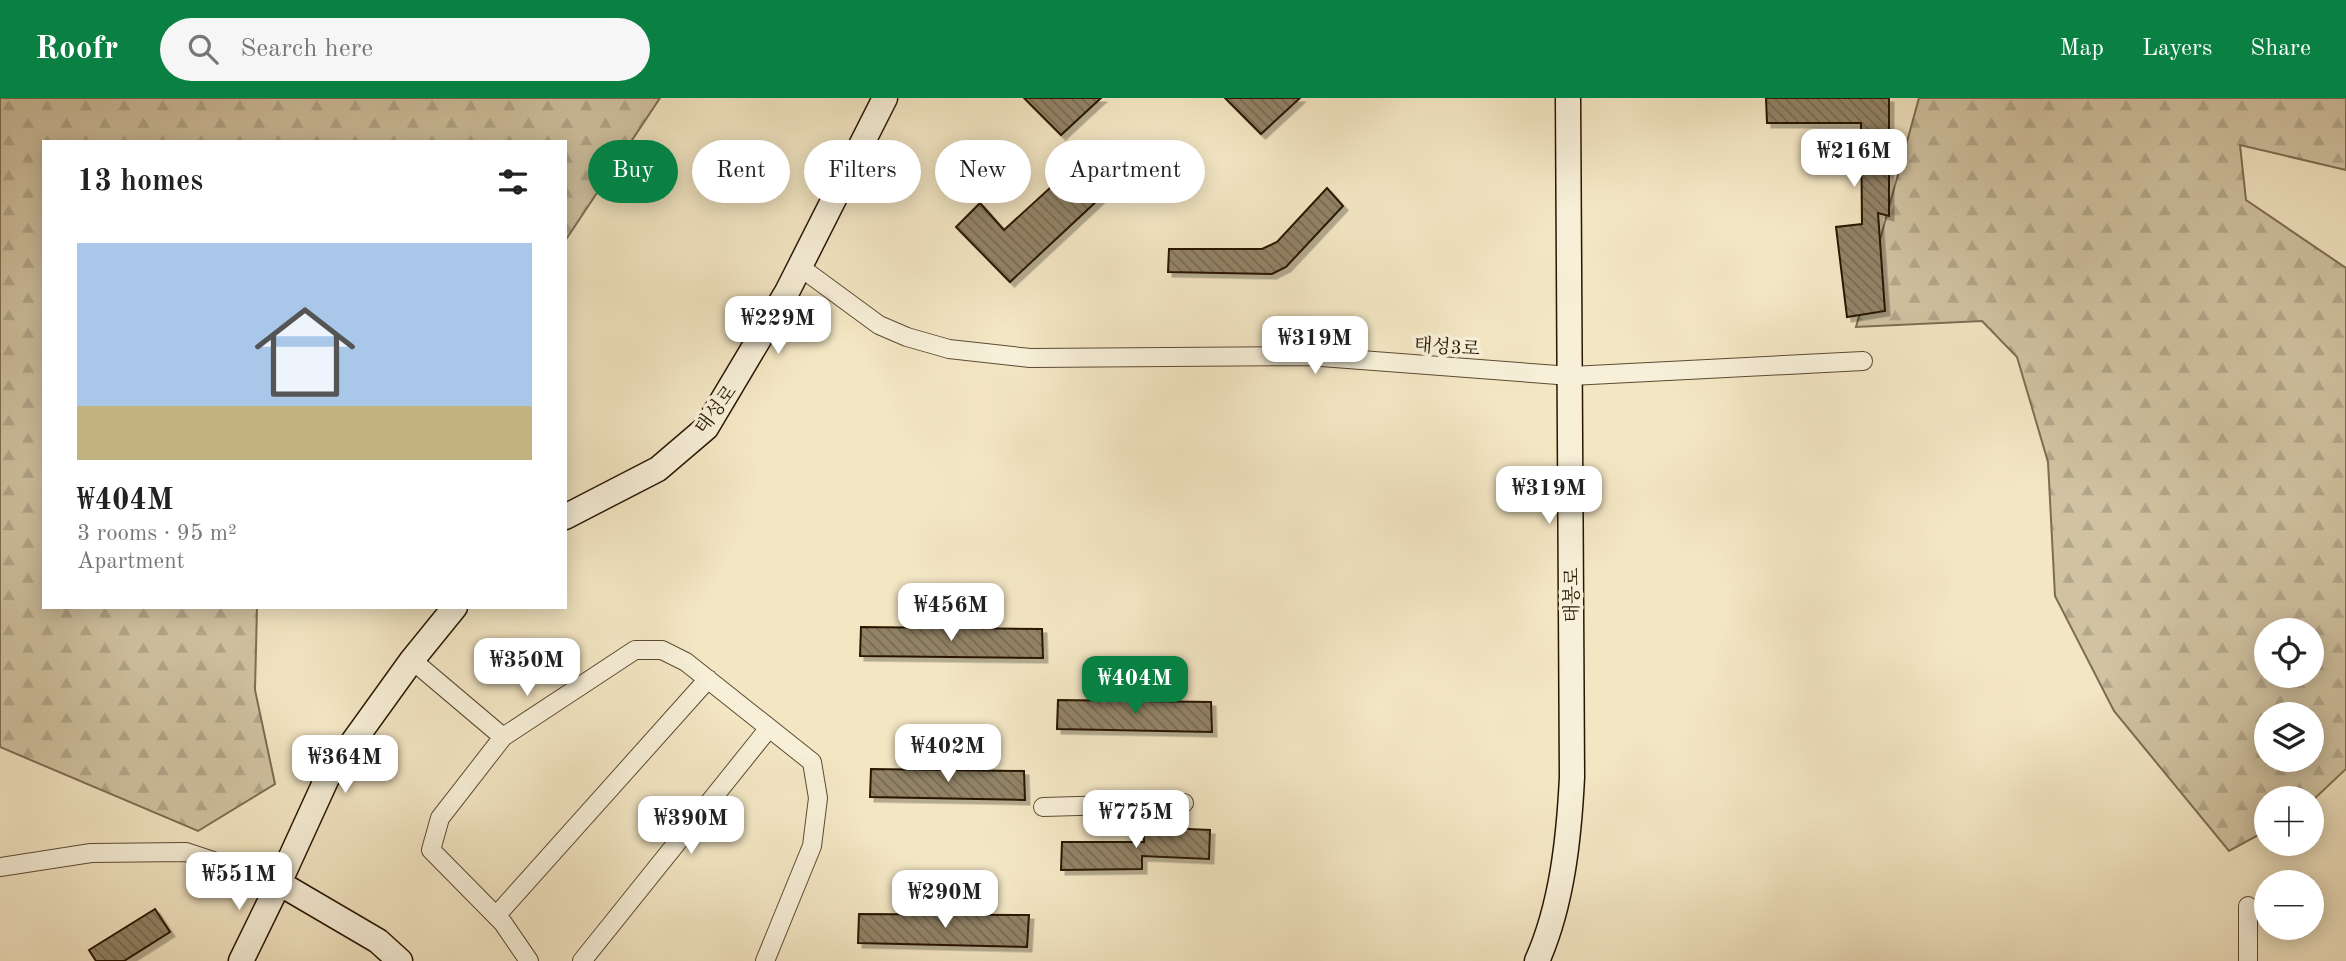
<!DOCTYPE html>
<meta charset="utf-8">
<style>
body{margin:0;font-family:"Old Standard TT","Noto Serif KR",serif;background:#f6f6f6;color:#222;height:100vh;display:flex;flex-direction:column;font-size:26px;white-space:nowrap}
*{box-sizing:border-box;margin:0}
p{font-size:23px;color:#767676}
.icon{flex:none;width:38px;height:38px;fill:none;stroke:currentColor;stroke-width:2;stroke-linecap:round;stroke-linejoin:round}
.map{position:relative;flex:1;overflow:hidden}
.panel{position:absolute;left:42px;top:42px;width:525px;height:469px;display:flex;flex-direction:column;background:#fff;border-radius:0px;box-shadow:0 4px 18px #0003}
.panel>*{flex:none}
.hud{position:absolute;left:588px;top:42px;width:665px;height:63px;display:flex;gap:14px}
.tools{position:absolute;left:2254px;top:520px;display:grid;gap:14px}
.tools a{display:grid;place-items:center;width:70px;height:70px;border-radius:50%;background:#fff;box-shadow:0 4px 18px #0003;font-size:35px}
.price{position:absolute;translate:-50% -60px;padding:0 16px;border-radius:14px;background:#fff;color:#222;font-size:23px;line-height:46px;filter:drop-shadow(0 2px 4px #0008)}
.price::after{content:'';position:absolute;left:50%;top:42px;width:21px;height:16px;margin-left:-10px;background:inherit;clip-path:polygon(0 0,100% 0,50% 100%)}
.price.on{background:#0b8043;color:#fff}
ul{padding:0;list-style:none}
li{display:grid;align-content:center;gap:14px;height:371px;padding:0 35px}
li+li{border-top:2px solid #e0e0e0}
li span{display:grid;place-items:center;height:217px;border-radius:0px;color:#555}
li>.icon{margin-inline-start:auto}
span .icon{width:126px;height:126px;fill:#fffc;stroke-width:1}
li b{font-size:30px}
h2{display:flex;justify-content:space-between;align-items:center;height:84px;padding:0 35px;font-size:30px}
.pill{padding:0 24px;border-radius:32px;background:#fff;box-shadow:0 4px 18px #0003;font-size:24px;line-height:63px}
.pill.on{background:#0b8043;color:#fff}
header{display:flex;align-items:center;gap:42px;box-sizing:border-box;height:98px;padding:0 35px;background:#0b8043;color:#fff}
header strong{font-size:33px}
nav{display:flex;gap:38px;margin-inline-start:auto;font-size:24px}
.search{width:490px;height:63px;background:#f6f6f6;display:flex;align-items:center;gap:18px;box-sizing:border-box;padding:0 24px;border-radius:38px;color:#767676;font-size:26px}
.map>svg:first-child{display:block}
</style>
<header>
<strong>Roofr</strong>
<div class="search"><svg class="icon" aria-label="search" viewBox="0 0 24 24"><circle cx="10" cy="10" r="6"/><path d="M15 15l6 6"/></svg>Search here</div>
<nav><a>Map</a><a>Layers</a><a>Share</a></nav>
</header>
<div class="map">
<svg width="2346" height="863" viewBox="0 0 2346 863">
<defs>
<pattern id="forest-firs" width="22" height="20" patternUnits="userSpaceOnUse" patternTransform="scale(1.75)"><rect width="22" height="20" fill="#d1c3a2"/><path d="M5 1l3.5 6h-7zM16 11l3.5 6h-7z" fill="#b3a78a"/></pattern>
<pattern id="building-back-hatch" width="6" height="6" patternUnits="userSpaceOnUse" patternTransform="scale(1.75)"><rect width="6" height="6" fill="#928366"/><path d="M-1 5l2 2M0 0l6 6M5-1l2 2" fill="none" stroke="#776a52"/></pattern>
<filter id="shadow"><feDropShadow dx="4.5" dy="4.5" stdDeviation="0" flood-color="#0004"/></filter>
</defs>
<rect width="100%" height="100%" fill="#f3e6c3"/>
<filter id="stains"><feTurbulence type="fractalNoise" baseFrequency=".00286" numOctaves="4"/><feColorMatrix values="0 0 0 0 .2 0 0 0 0 .09 0 0 0 0 .02 0 0 0 .5 -.17"/></filter>
<radialGradient id="worn" r=".72"><stop offset=".6" stop-color="#630" stop-opacity="0"/><stop offset="1" stop-color="#630" stop-opacity=".3"/></radialGradient>
<!-- forest -->
<path fill="url(#forest-firs)" stroke="#7d6d52" stroke-width="2" fill-rule="evenodd" d="M0 0H660L565 143V44H44V509H257L255 592 275 686 198 733 0 649Z
M1919 0H2346V72L2240 47 2246 102 2346 170V671L2312 703V700H2266V733L2229 753 2114 613 2055 498 2048 364 2017 259 1982 223 1856 229ZM2266 532H2312V578H2266ZM2266 616H2312V662H2266Z"/>
<!-- building -->
<path fill="url(#building-back-hatch)" stroke="#291702" stroke-width="2" filter="url(#shadow)" d="M1024 0H1101L1061 37Z
M1225 0H1300L1261 36Z
M1766 0H1889V118L1878 115 1885 213 1847 219 1836 129 1862 126 1861 25H1767Z
M1098 46 1129 73 1010 184 956 129 980 105 1004 132Z
M1327 90 1343 108 1286 169 1272 176 1168 174 1169 151H1262L1277 144Z
M861 529 1042 531 1043 560 860 558Z
M1058 602 1211 604 1212 634 1057 631Z
M871 671 1024 673 1025 702 870 699Z
M1144 729 1210 732 1209 761 1142 758V771L1061 772 1062 744H1144Z
M155 811 170 834 124 863H96L89 852Z
M859 816 1029 817 1027 849 858 845Z"/>
<g fill="none" stroke-linecap="round" stroke-linejoin="round">
<!-- street casing -->
<g stroke="#5c4b32" stroke-width="20">
<path id="street" d="M800 169 879 227 907 239 949 251 1030 260 1308 258 1571 278 1863 263
M412 562 503 639
M1043 709 1184 705
M0 769 91 755 186 754 279 785
M2248 808V863
M496 818 708 581
M529 863 503 825 431 752 440 720 503 639 635 552H662L686 564 812 664 818 700 812 748 765 863
M582 863 769 630"/>
</g>
<!-- secondary casing -->
<g stroke="#291702" stroke-width="27">
<path id="secondary" d="M565 419 658 371 706 330 787 194 885 0
M241 863 279 785
M400 863 378 843 279 785 327 680 412 562 455 509
M1537 863C1562 807 1569 740 1572 679L1568 0"/>
</g>
<!-- street -->
<use href="#street" stroke="#f7efd8" stroke-width="18"/>
<!-- secondary -->
<use href="#secondary" stroke="#f7efd8" stroke-width="24"/>
</g>
<g text-anchor="middle" stroke-width="7" stroke-linejoin="round" paint-order="stroke">
<!-- street labels -->
<g font-size="19" fill="#291702" stroke="#f7efd8">
<text transform="translate(1447 248) rotate(4)" y="7">태성3로</text>
<text transform="translate(715 311) rotate(-53)" y="7">태성로</text>
<text transform="translate(1571 497) rotate(-90)" y="7">태봉로</text>
</g>
</g>
<rect width="100%" height="100%" filter="url(#stains)"/>
<rect width="100%" height="100%" fill="url(#worn)"/>
</svg>
<div class="tools">
<a><svg class="icon" aria-label="locate" viewBox="0 0 24 24"><circle cx="12" cy="12" r="6"/><path d="M12 2v4M12 18v4M2 12h4M18 12h4"/></svg></a>
<a><svg class="icon" aria-label="layers" viewBox="0 0 24 24"><path d="M12 4l9 5-9 5-9-5zM3 14l9 5 9-5"/></svg></a>
<a>+</a>
<a>−</a>
</div>
<b class="price" style="left:1854px;top:91px">₩216M</b>
<b class="price" style="left:778px;top:258px">₩229M</b>
<b class="price" style="left:1315px;top:278px">₩319M</b>
<b class="price" style="left:1549px;top:428px">₩319M</b>
<b class="price" style="left:951px;top:545px">₩456M</b>
<b class="price" style="left:527px;top:600px">₩350M</b>
<b class="price on" style="left:1135px;top:618px">₩404M</b>
<b class="price" style="left:948px;top:686px">₩402M</b>
<b class="price" style="left:345px;top:697px">₩364M</b>
<b class="price" style="left:1136px;top:752px">₩775M</b>
<b class="price" style="left:691px;top:758px">₩390M</b>
<b class="price" style="left:239px;top:814px">₩551M</b>
<b class="price" style="left:945px;top:832px">₩290M</b>
<div class="hud">
<a class="pill on">Buy</a>
<a class="pill">Rent</a>
<a class="pill">Filters</a>
<a class="pill">New</a>
<a class="pill">Apartment</a>
</div>
<section class="panel">
<h2>13 homes<svg class="icon" aria-label="filters" viewBox="0 0 24 24"><path d="M4 7h16M4 17h16"/><circle cx="9" cy="7" r="2"/><circle cx="15" cy="17" r="2"/></svg></h2>
<ul>
<li><span style="background:linear-gradient(#a9c7e8 75%,#c2b280 0)"><svg class="icon" aria-label="home" viewBox="0 0 24 24"><path d="M3 11l9-7 9 7M6 9v11h12V9"/></svg></span><div><b>₩404M</b><p>3 rooms · 95 m²</p><p>Apartment</p></div></li>
</ul>
</section>
</div>
